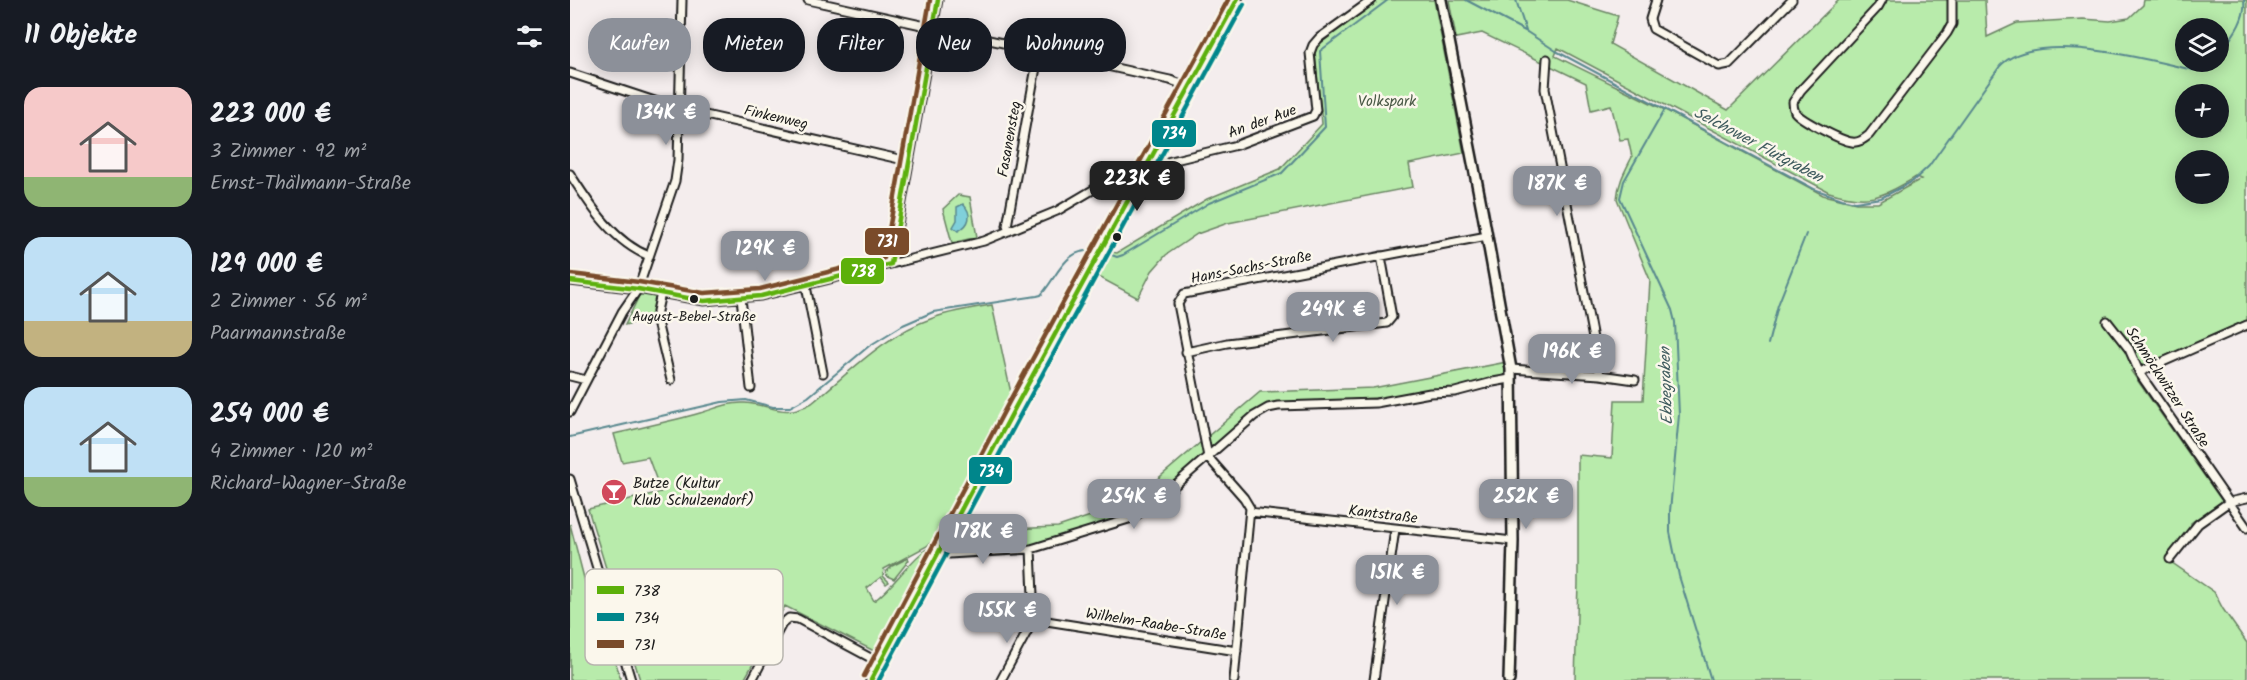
<!DOCTYPE html>
<html lang="de">
<meta charset="utf-8">
<style>
body{margin:0;font-family:Kalam,sans-serif;background:#242831;color:#f1f3f6;height:100vh;display:flex;flex-direction:column;font-size:22px;white-space:nowrap}
*{box-sizing:border-box;margin:0}
p{font-size:20px;color:#9ea1a6}
.icon{flex:none;width:33px;height:33px;fill:none;stroke:currentColor;stroke-width:2;stroke-linecap:round;stroke-linejoin:round}
.map{position:relative;flex:1;overflow:hidden}
.panel{display:flex;flex-direction:column;background:#171b24;width:570px}
.panel>*{flex:none}
.banner{position:absolute;left:18px;top:18px;width:570px;height:54px;display:flex;gap:12px}
.tools{position:absolute;left:1605px;top:18px;display:grid;gap:12px}
.tools a{display:grid;place-items:center;width:54px;height:54px;border-radius:50%;background:#171b24;box-shadow:0 3px 15px #0003;font-size:30px}
.price{position:absolute;translate:-50% -51px;padding:0 14px;border-radius:12px;background:#8c9099;color:#fff;font-size:20px;line-height:39px;filter:drop-shadow(0 2px 3px #0008)}
.price::after{content:'';position:absolute;left:50%;top:36px;width:18px;height:14px;margin-left:-9px;background:inherit;clip-path:polygon(0 0,100% 0,50% 100%)}
.price.selected{background:#222;color:#fff}
ul{padding:0;list-style:none}
li{display:flex;align-items:center;gap:18px;height:150px;padding:0 24px}
li span{display:grid;place-items:center;flex:none;width:168px;height:120px;border-radius:18px;color:#555}
li>.icon{margin-inline-start:auto}
span .icon{width:72px;height:72px;fill:#fffc;stroke-width:1}
li b{font-size:26px}
h2{display:flex;justify-content:space-between;align-items:center;height:72px;padding:0 24px;font-size:26px}
.tag{padding:0 21px;border-radius:24px;background:#171b24;box-shadow:0 3px 15px #0003;font-size:21px;line-height:54px}
.tag.selected{background:#8c9099;color:#fff}
main{display:flex;flex:1;min-height:0}
.map>svg:first-child{display:block}
</style>
<main>
<section class="panel">
<h2>11 Objekte<svg class="icon" aria-label="filters" viewBox="0 0 24 24"><path d="M4 7h16M4 17h16"/><circle cx="9" cy="7" r="2"/><circle cx="15" cy="17" r="2"/></svg></h2>
<ul>
<li><span style="background:linear-gradient(#f6c9c9 75%,#8fb573 0)"><svg class="icon" aria-label="home" viewBox="0 0 24 24"><path d="M3 11l9-7 9 7M6 9v11h12V9"/></svg></span><div><b>223 000 €</b><p>3 Zimmer · 92 m²</p><p>Ernst-Thälmann-Straße</p></div></li>
<li><span style="background:linear-gradient(#bfe0f5 70%,#c2b280 0)"><svg class="icon" aria-label="home" viewBox="0 0 24 24"><path d="M3 11l9-7 9 7M6 9v11h12V9"/></svg></span><div><b>129 000 €</b><p>2 Zimmer · 56 m²</p><p>Paarmannstraße</p></div></li>
<li><span style="background:linear-gradient(#bfe0f5 75%,#8fb573 0)"><svg class="icon" aria-label="home" viewBox="0 0 24 24"><path d="M3 11l9-7 9 7M6 9v11h12V9"/></svg></span><div><b>254 000 €</b><p>4 Zimmer · 120 m²</p><p>Richard-Wagner-Straße</p></div></li>
</ul>
</section>
<div class="map">
<svg width="1677" height="680" viewBox="0 0 1677 680">
<rect width="100%" height="100%" fill="#f4eded"/>
<filter id="ink" filterUnits="userSpaceOnUse"><feTurbulence type="fractalNoise" baseFrequency=".0167" numOctaves="2"/><feDisplacementMap in="SourceGraphic" scale="12" xChannelSelector="R" yChannelSelector="G"/><feConvolveMatrix kernelMatrix="1 2 1 2 8 2 1 2 1" color-interpolation-filters="sRGB"/></filter>
<g filter="url(#ink)">
<!-- green -->
<path fill="#b8ebab" stroke="#6a8464" stroke-width="1.5" fill-rule="evenodd" d="M808 0H864L894 153 839 164 843 187 658 223 627 234 596 255 582 271 568 298 527 276 541 252 547 253 637 199 710 169 752 124 745 52 747 46Z
M879 0H997L1048 16 1040 44 1158 110 1269 0H1415L1417 37 1447 23 1513 19 1540 21 1559 18 1573 5 1574 0H1677V320L1561 371 1652 501 1621 523V535L1601 562 1644 592 1653 609 1677 643V680H1005L1008 583V455L1042 458 1045 400H1073L1080 280 1047 199C1048 183 1055 171 1062 157L1058 139 1050 140 1041 105 1021 110 1016 83 912 33 886 38ZM1616 28H1648V62H1616ZM988 48 1259 192C1299 205 1311 197 1346 177L1351 179 1308 203H1286L1253 195 1099 112 985 56ZM1616 94H1648V128H1616ZM1616 160H1648V194H1616Z
M388 195 400 197 407 237 382 243 373 209Z
M70 294 86 295 84 318 55 325Z
M422 305 442 398 443 399 374 528 357 546 314 569 313 576 319 582 316 584 311 577 297 588 304 601C325 586 337 562 359 547L304 651 215 606 174 680H70L18 509 91 492 78 457 52 462 44 434C73 427 102 421 130 413 145 409 158 402 175 403 204 405 212 419 242 403 280 372 316 334 363 318 382 311 402 308 422 305Z
M937 362 938 370 933 377 892 388 822 397 700 405 581 503 556 517 460 546 378 549 388 531 488 527 559 503 690 392 803 388Z
M0 524 29 636 37 633 51 680H0Z
M338 558 339 560 324 579 317 576 316 572 322 566Z
M355 561 359 564 313 650 308 647Z"/>
<!-- water -->
<path fill="#80d0da" stroke="#58888e" stroke-width="1.5" d="M393 204C403 214 400 225 388 231L383 227 387 220V207Z"/>
<g fill="none" stroke-linecap="round" stroke-linejoin="round">
<!-- stream -->
<path stroke="#58888e" stroke-width="2" d="M896 0 957 32 986 51 1244 189 1272 199 1285 202 1311 198 1343 181 1359 166 1430 66C1465 28 1578 60 1623 70L1632 69 1645 62
M946 0 956 31
M1648 56C1659 40 1677 21 1674 0
M1095 109 1054 181 1050 198 1102 310 1105 322 1109 415 1100 511V532L1109 576 1141 680
M533 252 547 257 553 255 639 203 712 173 755 127 750 51 818 0
M1198 344 1208 305 1236 234
M0 437 152 402 176 400 203 407H220L238 397 299 346 333 325 363 312 467 296 471 295C490 273 494 247 528 251"/>
<!-- minor casing -->
<g stroke="#1c1c1c" stroke-width="11">
<path id="minor" d="M238 0 600 80 620 87
M1086 0 1080 19 1083 29 1149 66 1159 64 1222 0
M1312 0 1308 7 1231 90 1223 102C1223 107 1223 108 1225 112 1231 120 1272 141 1282 142 1289 143 1294 139 1299 135L1377 33 1382 24V0
M977 59 975 89 1030 375
M0 73 109 109 338 161
M0 174C20 205 43 242 79 256
M439 231 437 226 469 51
M321 264 368 0
M0 281 68 289 134 301 191 296 414 241 487 211 543 178 576 167 667 145 743 116 746 110 740 53 743 45 749 38 802 0
M236 286 253 373
M91 293 87 311V322L101 380
M171 298 181 388
M1537 321 1559 349 1570 374 1677 528
M616 352 657 343 817 323 822 317 811 256
M941 369 1030 375 1065 380
M1570 372 1677 325
M0 376 16 380
M0 412 52 312 68 289 105 181 108 160 112 0
M638 457 608 304 614 294 917 236
M638 457 674 498 680 508 664 680
M0 479 61 680
M680 512 943 541
M370 551 379 554 461 549 562 518 588 500 684 416 698 408 708 406 806 403 860 393 885 392 923 382 940 379
M1600 559 1628 524 1659 502 1677 498
M464 619 667 651
M182 680 212 624 219 618 228 619 310 663
M431 680 464 619 461 549
M804 680 825 529"/>
</g>
<!-- tertiary casing -->
<g stroke="#1c1c1c" stroke-width="14">
<path id="tertiary" d="M871 0 912 209 941 369 943 541 939 680
M301 680 446 406 667 0"/>
</g>
<!-- minor -->
<use href="#minor" stroke="#fbf7ec" stroke-width="7"/>
<!-- tertiary -->
<use href="#tertiary" stroke="#fbf7ec" stroke-width="9"/>
<!-- bus-1 casing -->
<g stroke="#fbf7ec" stroke-width="9">
<path id="bus-1" d="M0 281 68 289 134 301 191 296 321 264 368 0
M301 680 446 406 667 0"/>
</g>
<!-- bus-2 casing -->
<g stroke="#fbf7ec" stroke-width="9">
<path id="bus-2" d="M309 680 453 410 674 4"/>
</g>
<!-- bus-3 casing -->
<g stroke="#fbf7ec" stroke-width="9">
<path id="bus-3" d="M1 274 69 282 134 293 190 289 314 258 360 0
M294 676 439 402 658 0"/>
</g>
<!-- bus-1 -->
<use href="#bus-1" stroke="#5cb00a" stroke-width="4.5"/>
<!-- bus-2 -->
<use href="#bus-2" stroke="#00868b" stroke-width="4.5"/>
<!-- bus-3 -->
<use href="#bus-3" stroke="#7a4b2a" stroke-width="4.5"/>
</g>
</g>
<!-- icons -->
<defs>
<g id="bar-disc" transform="scale(1.35)"><circle r="9.5" fill="#d1495b" stroke="#fbf7ec"/><path d="M-6-5H6L.8 .8V4.5H3.5V6h-7V4.5H-.8V.8Z" fill="#fff"/></g>
</defs>
<g fill-rule="evenodd">
<use href="#bar-disc" x="44" y="492"/>
</g>
<!-- markers -->
<g fill="#1c1c1c" stroke="#fbf7ec" stroke-width="2">
<circle cx="547" cy="237" r="5"/>
<circle cx="124" cy="299" r="5"/>
</g>
<g text-anchor="middle" stroke-width="5" stroke-linejoin="round" paint-order="stroke">
<!-- bus labels -->
<g font-size="14" fill="#1c1c1c" stroke="#fbf7ec">
<text x="124" y="321">August-Bebel-Straße</text>
</g>
<!-- park labels -->
<g font-size="15" fill="#4b5a47" stroke="#fbf7ec">
<text x="817" y="106">Volkspark</text>
</g>
<!-- street labels -->
<g font-size="15" fill="#1c1c1c" stroke="#fbf7ec">
<text transform="translate(206 117) rotate(13)" y="5">Finkenweg</text>
<text transform="translate(692 121) rotate(-20)" y="5">An der Aue</text>
<text transform="translate(439 139) rotate(-80)" y="5">Fasanensteg</text>
<text transform="translate(681 267) rotate(-11)" y="5">Hans-Sachs-Straße</text>
<text transform="translate(1598 387) rotate(57)" y="5">Schmöckwitzer Straße</text>
<text transform="translate(813 514) rotate(7)" y="5">Kantstraße</text>
<text transform="translate(586 624) rotate(9)" y="5">Wilhelm-Raabe-Straße</text>
</g>
<!-- poi labels -->
<g font-size="15" fill="#1c1c1c" stroke="#fbf7ec" text-anchor="start">
<text x="63" y="488">Butze (Kultur<tspan x="63" dy="17">Klub Schulzendorf)</tspan></text>
</g>
<!-- water labels -->
<g font-size="16" font-style="italic" fill="#3f5b5e" stroke="#fbf7ec">
<text transform="translate(1189 144) rotate(28)" y="6">Selchower Flutgraben</text>
<text transform="translate(1095 386) rotate(-92)" y="6">Ebbegraben</text>
</g>
</g>
<!-- legend -->
<rect x="15" y="569" width="198" height="96" rx="9" fill="#fbf7ec" stroke="#b8b5ae" stroke-width="1.5"/>
<rect x="27" y="586" width="27" height="8" fill="#5cb00a"/>
<rect x="27" y="613" width="27" height="8" fill="#00868b"/>
<rect x="27" y="640" width="27" height="8" fill="#7a4b2a"/>
<g font-size="16" fill="#1c1c1c">
<text x="64" y="596">738</text>
<text x="64" y="623">734</text>
<text x="64" y="650">731</text>
</g>
<g stroke="#fbf7ec" stroke-width="2">
<rect x="581" y="119" width="46" height="29" rx="6" fill="#00868b"/>
<rect x="294" y="227" width="46" height="29" rx="6" fill="#7a4b2a"/>
<rect x="270" y="257" width="45" height="28" rx="6" fill="#5cb00a"/>
<rect x="398" y="456" width="45" height="29" rx="6" fill="#00868b"/>
</g>
<g font-size="16" text-anchor="middle" font-weight="bold" fill="#fff">
<text x="604" y="139">734</text>
<text x="317" y="247">731</text>
<text x="293" y="277">738</text>
<text x="421" y="477">734</text>
</g>
</svg>
<div class="tools">
<a><svg class="icon" aria-label="layers" viewBox="0 0 24 24"><path d="M12 4l9 5-9 5-9-5zM3 14l9 5 9-5"/></svg></a>
<a>+</a>
<a>−</a>
</div>
<b class="price" style="left:96px;top:146px">134K €</b>
<b class="price selected" style="left:567px;top:212px">223K €</b>
<b class="price" style="left:987px;top:217px">187K €</b>
<b class="price" style="left:195px;top:282px">129K €</b>
<b class="price" style="left:763px;top:343px">249K €</b>
<b class="price" style="left:1002px;top:385px">196K €</b>
<b class="price" style="left:564px;top:530px">254K €</b>
<b class="price" style="left:956px;top:530px">252K €</b>
<b class="price" style="left:413px;top:565px">178K €</b>
<b class="price" style="left:827px;top:606px">151K €</b>
<b class="price" style="left:437px;top:644px">155K €</b>
<div class="banner">
<a class="tag selected">Kaufen</a>
<a class="tag">Mieten</a>
<a class="tag">Filter</a>
<a class="tag">Neu</a>
<a class="tag">Wohnung</a>
</div>
</div>
</main>
